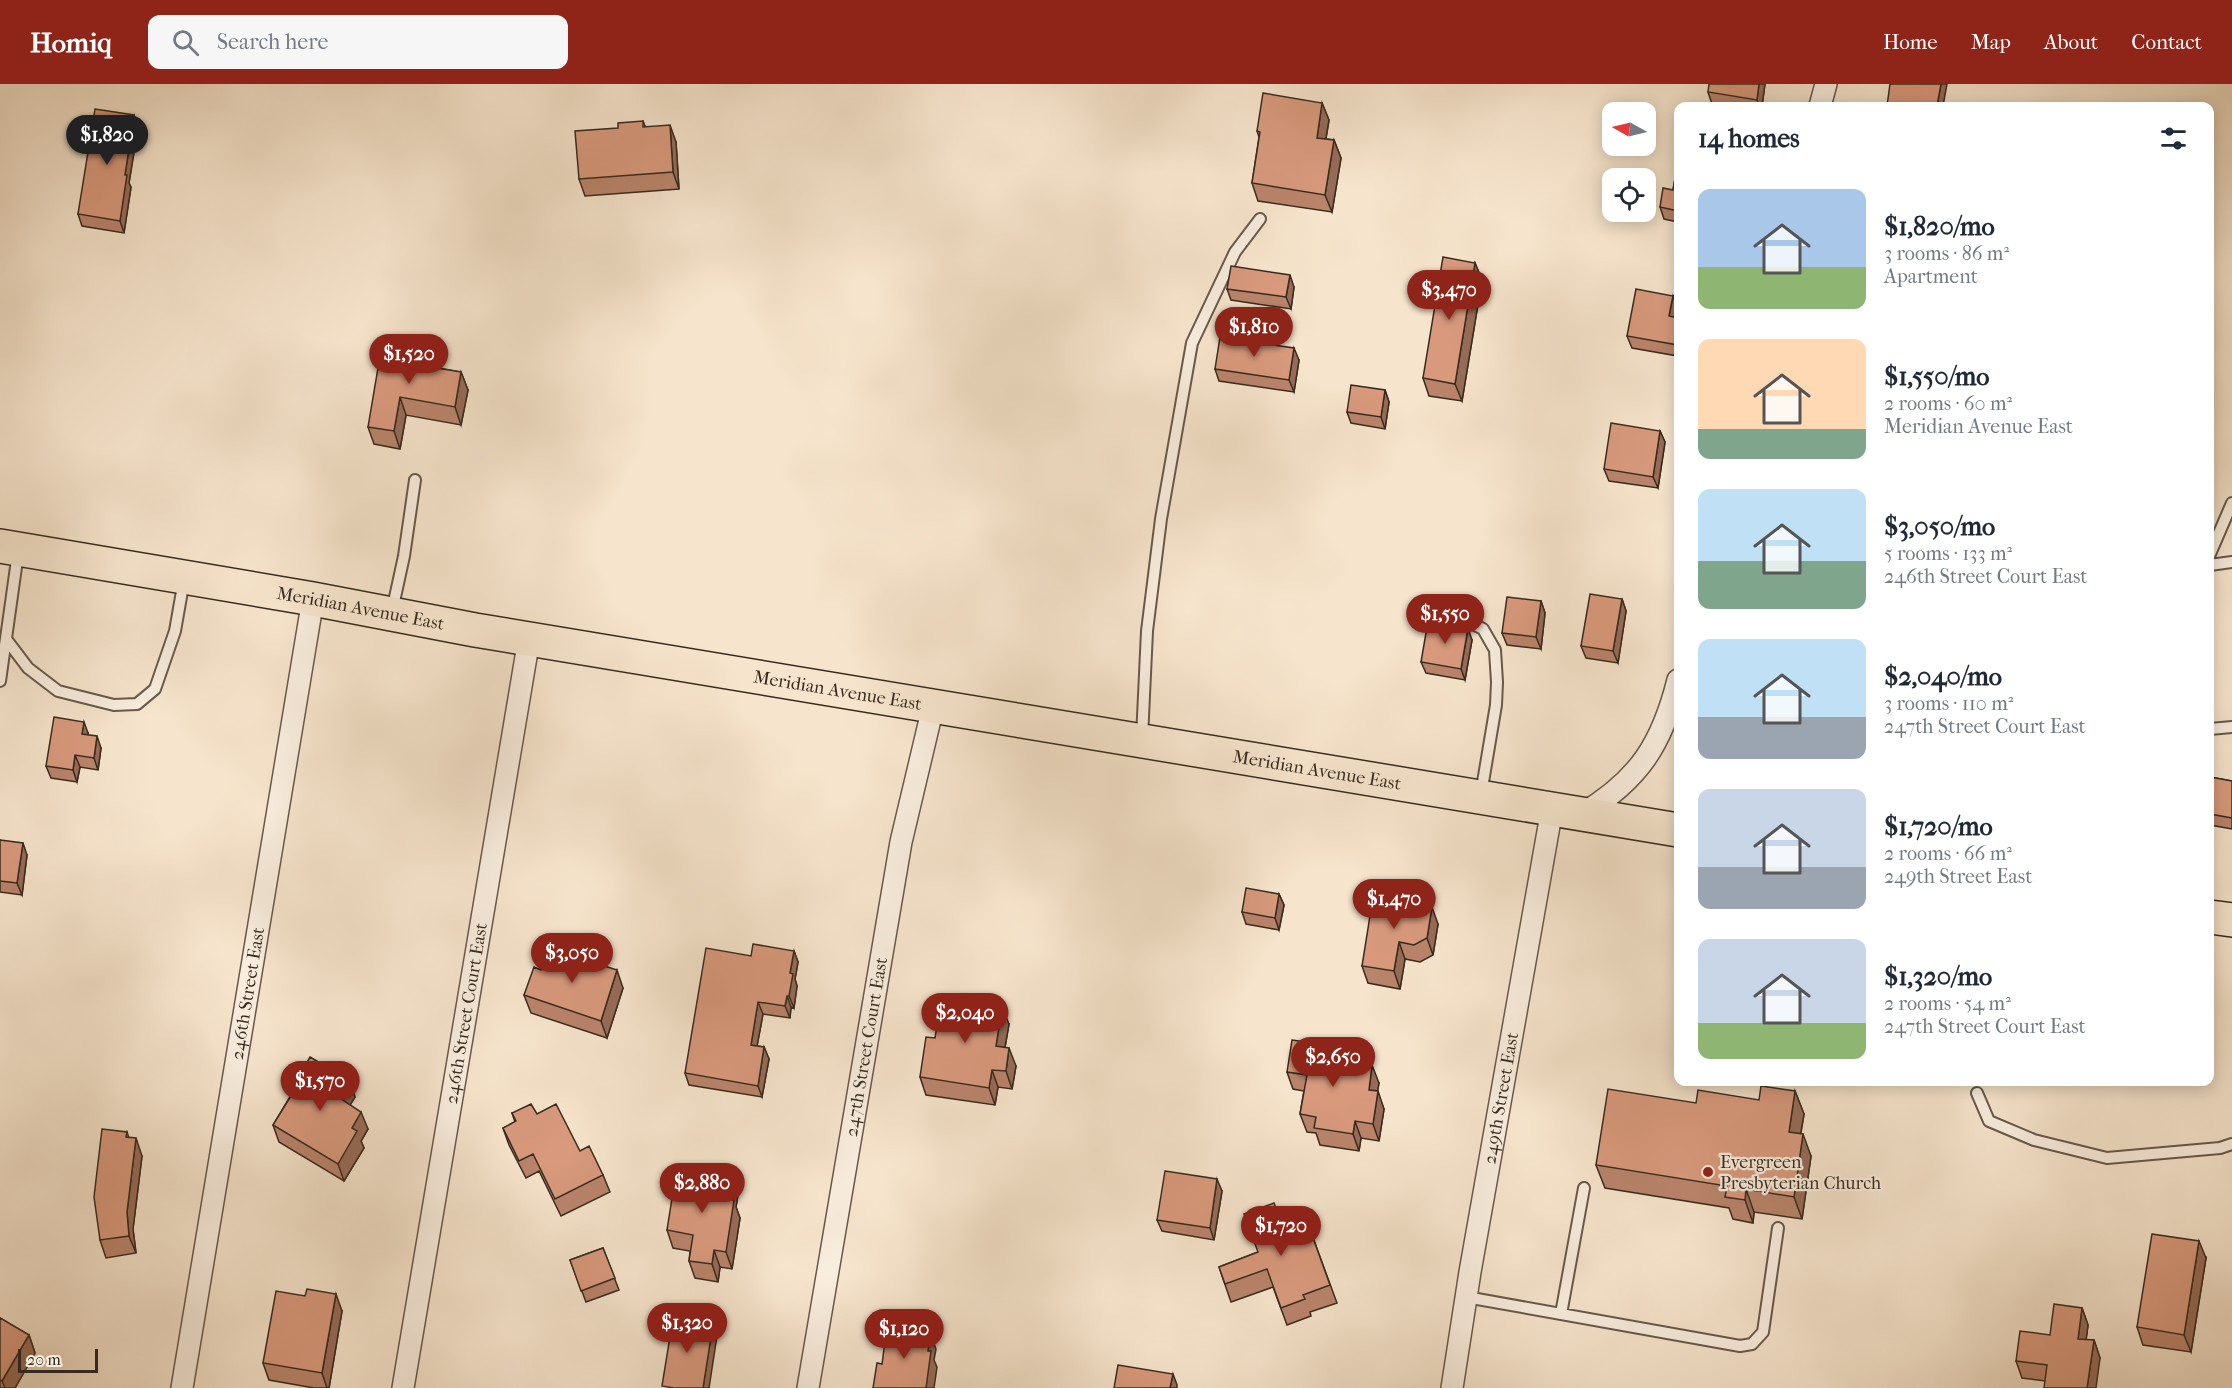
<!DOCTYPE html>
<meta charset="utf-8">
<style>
body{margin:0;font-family:"IM FELL French Canon",serif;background:#f6f6f7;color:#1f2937;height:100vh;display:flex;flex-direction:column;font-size:22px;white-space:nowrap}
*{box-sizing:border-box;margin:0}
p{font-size:20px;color:#747a83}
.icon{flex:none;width:33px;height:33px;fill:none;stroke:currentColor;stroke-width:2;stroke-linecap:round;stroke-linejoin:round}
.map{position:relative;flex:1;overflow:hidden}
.panel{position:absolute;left:1674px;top:18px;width:540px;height:984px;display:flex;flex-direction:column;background:#fff;border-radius:12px;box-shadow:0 3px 15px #0003}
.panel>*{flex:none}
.needle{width:39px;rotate:278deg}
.buttons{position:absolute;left:1602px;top:18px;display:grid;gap:12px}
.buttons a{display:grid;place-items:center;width:54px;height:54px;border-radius:12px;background:#fff;box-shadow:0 3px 15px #0003;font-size:30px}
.scale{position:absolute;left:18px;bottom:15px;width:80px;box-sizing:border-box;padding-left:6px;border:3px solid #372b1f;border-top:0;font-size:16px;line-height:21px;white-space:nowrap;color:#372b1f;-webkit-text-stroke:4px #f9edde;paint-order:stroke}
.price{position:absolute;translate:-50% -51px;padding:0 14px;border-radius:21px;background:#8f2418;color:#fff;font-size:20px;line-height:39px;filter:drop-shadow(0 2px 3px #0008)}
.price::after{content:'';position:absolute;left:50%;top:36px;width:18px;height:14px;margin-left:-9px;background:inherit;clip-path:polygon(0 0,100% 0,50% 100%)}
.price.selected{background:#222;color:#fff}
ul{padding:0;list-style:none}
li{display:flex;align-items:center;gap:18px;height:150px;padding:0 24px}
li span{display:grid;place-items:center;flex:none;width:168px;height:120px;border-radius:12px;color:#555}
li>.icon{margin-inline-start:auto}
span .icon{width:72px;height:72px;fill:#fffc;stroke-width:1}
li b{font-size:26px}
h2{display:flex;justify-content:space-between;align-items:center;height:72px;padding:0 24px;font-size:26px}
header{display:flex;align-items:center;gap:36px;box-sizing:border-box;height:84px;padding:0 30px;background:#8f2418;color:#fff}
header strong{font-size:28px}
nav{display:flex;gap:33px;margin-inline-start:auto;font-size:21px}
.search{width:420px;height:54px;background:#f6f6f7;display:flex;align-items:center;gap:15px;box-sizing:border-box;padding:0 21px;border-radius:12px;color:#747a83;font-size:22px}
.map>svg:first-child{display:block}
</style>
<header>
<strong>Homiq</strong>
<div class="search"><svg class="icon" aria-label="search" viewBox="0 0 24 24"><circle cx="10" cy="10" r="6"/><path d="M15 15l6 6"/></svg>Search here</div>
<nav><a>Home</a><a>Map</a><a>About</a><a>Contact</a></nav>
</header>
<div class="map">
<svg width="2232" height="1304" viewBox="0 0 2232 1304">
<rect width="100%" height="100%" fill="#f6e4cc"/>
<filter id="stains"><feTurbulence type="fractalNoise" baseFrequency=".00333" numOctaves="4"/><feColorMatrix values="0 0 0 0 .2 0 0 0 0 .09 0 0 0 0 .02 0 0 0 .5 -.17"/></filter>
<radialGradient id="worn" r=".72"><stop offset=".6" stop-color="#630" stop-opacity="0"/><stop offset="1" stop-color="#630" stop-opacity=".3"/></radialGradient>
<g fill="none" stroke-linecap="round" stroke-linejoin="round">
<!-- service casing -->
<g stroke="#67594a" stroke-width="14">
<path id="service" d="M2210 470 2232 419
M2210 481 2232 478
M392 527 404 472 415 396
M1461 534 1483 545 1495 566 1497 598 1496 621 1481 710
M6 555 28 584 58 607 114 621 137 620 155 605 175 547 184 496
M0 597 18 469
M2210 645 2232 643
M1142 654 1147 547 1161 435 1192 259 1235 168 1260 135
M1977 1009 1989 1037 2034 1056 2107 1074 2220 1064 2232 1060
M1466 1213 1740 1262 1752 1260 1763 1248 1778 1144
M1561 1230 1584 1104"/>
</g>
<!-- minor casing -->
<g stroke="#67594a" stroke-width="24">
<g id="minor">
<path d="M1820 22 1826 0"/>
<path d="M1582 730C1639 696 1662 660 1678 596"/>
<path id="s1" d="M182 1304 313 515"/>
<path id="s2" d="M403 1304 529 555"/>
<path id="s3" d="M808 1304 901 758 933 623"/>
<path id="s4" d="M1452 1304 1470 1188 1552 725"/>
</g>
</g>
<!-- primary casing -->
<g stroke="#372b1f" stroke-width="36">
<g id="primary">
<path id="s5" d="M0 462 313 515 475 546 1678 746"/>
<path d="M2210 833 2232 836"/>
</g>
</g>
<!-- service -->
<use href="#service" stroke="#f9edde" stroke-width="10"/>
<!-- minor -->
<use href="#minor" stroke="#f9edde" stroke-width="21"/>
<!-- primary -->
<use href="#primary" stroke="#f6e4cc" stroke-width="33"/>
</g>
<!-- wall -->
<path fill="#ba846b" stroke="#372b1f" stroke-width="1.5" d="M1765 0 1762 22H1727L1712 20 1708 8Z
M1322 19 1329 36 1326 55 1334 56 1341 74 1332 128 1258 117 1252 99 1259 53 1257 47Z
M134 31 138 43 129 99 131 103 124 149 82 142 78 130Z
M643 37 645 42 676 58 679 105 585 112 579 95Z
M1678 78V138L1664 135 1660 123 1673 106Z
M1475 179 1482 196 1462 317 1429 312 1423 294Z
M1294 203 1291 225 1231 216 1227 205Z
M1673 212 1677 224 1676 233 1678 234V272L1632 264 1627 252Z
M394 275 428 278 427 282 461 288 468 306 461 341 406 331 400 365 374 360 368 343Z
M1299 276 1294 308 1219 297 1215 285Z
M1385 306 1389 318 1385 345 1351 339 1347 328Z
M1660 347 1665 358 1658 404 1609 397 1604 385Z
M1622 515 1626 527 1618 579 1586 574 1581 562Z
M1541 517 1545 529 1541 565 1507 561 1502 549Z
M1472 556 1465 596 1426 589 1421 578Z
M88 649V651L101 664 98 686 80 683 77 698 51 694 46 682Z
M2210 693 2232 697V745L2210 741Z
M0 756 27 771 22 811 0 808Z
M1279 810 1284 821 1279 846 1246 840 1242 828Z
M1387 815 1410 817 1411 819 1438 840 1433 871 1420 878 1405 875 1400 905 1368 899 1362 882Z
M794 867 798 878 795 895 797 902 794 924 791 923 790 934 763 930 757 962 764 963 769 975 762 1013 689 1001 685 989 751 872Z
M541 886 623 904 607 954 531 929 524 911Z
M1009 940 1005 964 1016 982 1012 1005 998 1003 995 1021 926 1011 920 993 935 954Z
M1332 962 1337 976 1379 999 1377 1007 1384 1025 1379 1057 1361 1054 1359 1067 1320 1061 1316 1049 1307 1048 1300 1030 1304 1007 1293 1005 1287 988Z
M349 996 355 1013 350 1021 368 1045 361 1057 364 1064 344 1097 279 1058 273 1041 297 1001 296 997Z
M1795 1007 1804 1030 1801 1049 1811 1072 1802 1135 1754 1128 1753 1139 1733 1135 1729 1124 1605 1104 1596 1081 1696 1019 1759 1016Z
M512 1029 537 1030 580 1067 603 1091 610 1108 561 1132 539 1087 526 1094 509 1061 503 1044 515 1038Z
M127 1048 129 1054 142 1072 133 1145 136 1169 106 1174 100 1156Z
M710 1094H732L738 1111 736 1123 740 1134 732 1185 720 1183 718 1198 695 1194 689 1177 690 1167 673 1164 667 1146Z
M1222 1107 1214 1156 1162 1147 1157 1136Z
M1308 1140 1337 1219 1310 1228 1311 1232 1287 1241 1273 1203 1231 1218 1219 1183 1258 1168 1283 1143 1293 1145Z
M603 1164 619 1206 586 1218 570 1176Z
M2206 1174 2191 1268 2143 1261 2137 1243Z
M2082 1224 2088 1241 2086 1256H2094L2100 1274 2045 1297 2022 1294 2016 1277 2050 1251Z
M342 1227 329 1304H314L269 1296 263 1279Z
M0 1234 29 1251 35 1269 15 1304H0Z"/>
<!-- shaded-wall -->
<path fill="#976b57" stroke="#372b1f" stroke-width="1.5" d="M1759 0H1765L1762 22H1759L1757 16Z
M1941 0H1947L1943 22H1937Z
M1322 19 1329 36 1323 71 1317 54Z
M134 31 138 43 129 99 131 103 124 149 120 137 125 91Z
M670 41 676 58 679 105 673 88Z
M1334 56 1341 74 1332 128 1325 111Z
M1475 179 1482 196 1462 317 1455 300Z
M1290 191 1294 203 1291 225 1286 213Z
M1673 212 1677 224 1674 244 1669 232Z
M421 261 428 278 424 298 418 281Z
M1294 264 1299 276 1294 308 1289 296Z
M461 288 468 306 461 341 455 323Z
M1385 306 1389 318 1385 345 1381 333Z
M400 313 406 331 400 365 394 347Z
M1660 347 1665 358 1658 404 1653 393Z
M1622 515 1626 527 1618 579 1613 567Z
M1541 517 1545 529 1541 565 1536 553Z
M1468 544 1472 556 1465 596 1461 585Z
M84 638 88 649 86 661 82 650Z
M97 652 101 664 98 686 94 674Z
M75 671 80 683 77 698 73 686Z
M23 759 27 771 22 811 17 799Z
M1279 810 1284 821 1279 846 1275 834Z
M1432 823 1438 840 1433 871 1427 854Z
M1399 858 1405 875 1400 905 1394 887Z
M794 867 798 878 795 895 797 902 794 924 789 912 790 889Z
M617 886 623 904 607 954 601 937Z
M787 912 791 923 790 934 785 922Z
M758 918 763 930 755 973 751 961Z
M1002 923 1009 940 1002 980 996 962Z
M1332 962 1338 979 1330 975Z
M764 963 769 975 762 1013 758 1002Z
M1009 964 1016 982 1012 1005 1006 987Z
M1372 981 1379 999 1375 1023 1369 1006Z
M992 986 998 1003 995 1021 989 1004Z
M349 996 355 1013 344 1031 338 1013Z
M1378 1007 1384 1025 1379 1057 1373 1040Z
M1795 1007 1804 1030 1797 1070 1789 1048Z
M361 1028 368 1045 361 1057 364 1064 344 1097 338 1080 352 1044Z
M1355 1037 1361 1054 1359 1067 1353 1050Z
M1803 1050 1811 1072 1802 1135 1794 1113Z
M136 1054 142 1072 133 1145 136 1169 129 1152 127 1128Z
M732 1094 738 1111 736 1123 740 1134 732 1185 726 1168 728 1115Z
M1217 1095 1222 1107 1214 1156 1210 1144Z
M1746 1105 1754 1128 1753 1139 1745 1116Z
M2199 1157 2206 1174 2191 1268 2184 1251Z
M714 1166 720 1183 718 1198 712 1180Z
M336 1210 342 1227 329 1304H327L322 1289Z
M2082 1224 2088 1241 2084 1272 2078 1255Z
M713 1240 717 1252 709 1304H703Z
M930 1249 936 1265 934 1276 937 1283 934 1304H926L928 1267Z
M29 1251 35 1269 15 1304H5L2 1297Z
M2094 1256 2100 1274 2096 1304H2087Z
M1173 1290 1177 1301V1304H1170Z"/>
<!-- building -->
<path fill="#d8997c" stroke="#372b1f" stroke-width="1.5" d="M1709 0H1759L1757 16 1708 8Z
M1890 0H1941L1937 22H1887Z
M1263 9 1322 19 1317 54 1334 56 1325 111 1252 99 1260 48 1257 47Z
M95 25 134 31 125 91H127L120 137 78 130Z
M643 37V43L670 41 673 88 579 95 575 47 618 44V39Z
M1678 78V127L1660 123 1663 104 1673 106Z
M1443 173 1475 179 1455 300 1423 294Z
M1231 182 1290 191 1286 213 1227 205Z
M1636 205 1673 212 1669 232 1678 234V261L1627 252Z
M1220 253 1294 264 1289 296 1215 285Z
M397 257 421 261 418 281 461 288 455 323 400 313 394 347 368 343 380 272 394 275Z
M1351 301 1385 306 1381 333 1347 328Z
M1611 339 1660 347 1653 393 1604 385Z
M1590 510 1622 515 1613 567 1581 562Z
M1507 513 1541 517 1536 553 1502 549Z
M1428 537 1468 544 1461 585 1421 578Z
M54 633 84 638 82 650 97 652 94 674 75 671 73 686 46 682Z
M2210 693 2232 697V734L2210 730Z
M0 756 23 759 17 799 0 797Z
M1246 804 1279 810 1275 834 1242 828Z
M1373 813 1387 815V813L1410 817 1409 819 1432 823 1427 854 1414 861 1399 858 1394 887 1362 882Z
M753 860 794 867 790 889 793 890 789 912H787L785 922 758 918 751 961 764 963 758 1002 685 989 706 864 751 872Z
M548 864 617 886 601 937 524 911 534 883 541 886Z
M942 913 1002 923 996 962 1009 964 1006 987 992 986 989 1004 920 993 926 953 935 954Z
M1292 956 1332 962 1330 975 1372 981 1369 1006 1378 1007 1373 1040 1355 1037 1353 1050 1314 1044 1316 1033 1300 1030 1307 991 1287 988Z
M310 973 349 996 338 1013 361 1028 352 1044 357 1047 338 1080 273 1041 299 999 296 997Z
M1761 1002 1795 1007 1789 1048 1803 1050 1794 1113 1746 1105 1745 1116 1725 1113 1727 1102 1596 1081 1608 1005 1696 1019 1698 1006 1759 1016Z
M531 1020 537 1030 556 1020 580 1067 589 1062 603 1091 555 1115 533 1070 519 1077 503 1044 516 1037 512 1029Z
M102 1045 127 1048 126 1053 136 1054 127 1128 129 1152 100 1156 94 1113Z
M1165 1087 1217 1095 1210 1144 1157 1136Z
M676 1089 710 1094V1091L732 1094 728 1115 734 1116 726 1168 714 1166 712 1180 689 1177 693 1151 667 1146Z
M1274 1119 1283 1143 1291 1140 1293 1145 1308 1140 1330 1201 1303 1211 1305 1215 1281 1224 1267 1185 1225 1200 1219 1183 1258 1168 1244 1130Z
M2152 1150 2199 1157 2184 1251 2137 1243Z
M603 1164 615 1194 581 1207 570 1176Z
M307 1205 336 1210 322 1289 263 1279 276 1207 305 1212Z
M2054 1220 2082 1224 2078 1255 2094 1256 2087 1304H2044L2047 1281 2016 1277 2020 1247 2050 1251Z
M0 1234 29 1251 2 1297 0 1296Z
M673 1234 713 1240 703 1304H674L662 1302Z
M887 1242 930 1249 928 1267H931L926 1304H873L877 1279 882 1280Z
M1118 1281 1173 1290 1170 1304H1114Z"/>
<!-- markers -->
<circle fill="#8f2418" stroke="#f9edde" stroke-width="2" cx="1708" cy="1088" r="6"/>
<g text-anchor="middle" stroke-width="4.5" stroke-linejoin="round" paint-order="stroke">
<!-- street labels -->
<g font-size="18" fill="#372b1f" stroke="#f9edde">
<text dy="6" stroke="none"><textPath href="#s5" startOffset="366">Meridian Avenue East</textPath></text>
<text dy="6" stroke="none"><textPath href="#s5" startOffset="850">Meridian Avenue East</textPath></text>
<text dy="6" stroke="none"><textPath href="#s5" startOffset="1336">Meridian Avenue East</textPath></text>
<text dy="6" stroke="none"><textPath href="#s1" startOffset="400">246th Street East</textPath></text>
<text dy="6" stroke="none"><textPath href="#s2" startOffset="380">246th Street Court East</textPath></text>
<text dy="6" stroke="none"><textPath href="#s3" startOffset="346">247th Street Court East</textPath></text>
<text dy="6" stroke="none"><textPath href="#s4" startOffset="294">249th Street East</textPath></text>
</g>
<!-- poi labels -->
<g font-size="18" fill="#372b1f" stroke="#f9edde" text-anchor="start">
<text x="1720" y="1084">Evergreen<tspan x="1720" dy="21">Presbyterian Church</tspan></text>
</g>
</g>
<rect width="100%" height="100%" filter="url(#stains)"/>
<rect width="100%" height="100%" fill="url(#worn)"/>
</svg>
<div class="buttons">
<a><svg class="needle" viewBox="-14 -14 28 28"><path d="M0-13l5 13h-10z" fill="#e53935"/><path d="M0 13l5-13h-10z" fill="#747a83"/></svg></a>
<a><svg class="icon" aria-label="locate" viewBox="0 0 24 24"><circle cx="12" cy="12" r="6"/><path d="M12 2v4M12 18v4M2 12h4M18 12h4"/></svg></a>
</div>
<div class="scale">20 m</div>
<b class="price selected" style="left:107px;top:82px">$1,820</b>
<b class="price" style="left:1449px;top:237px">$3,470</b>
<b class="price" style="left:1254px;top:274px">$1,810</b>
<b class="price" style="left:409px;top:301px">$1,520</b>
<b class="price" style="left:1445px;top:561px">$1,550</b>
<b class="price" style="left:1394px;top:846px">$1,470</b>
<b class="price" style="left:572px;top:900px">$3,050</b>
<b class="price" style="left:965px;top:960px">$2,040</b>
<b class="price" style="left:1333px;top:1004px">$2,650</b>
<b class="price" style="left:320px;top:1028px">$1,570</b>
<b class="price" style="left:702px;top:1130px">$2,880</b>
<b class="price" style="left:1281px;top:1173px">$1,720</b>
<b class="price" style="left:687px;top:1270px">$1,320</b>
<b class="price" style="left:904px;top:1276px">$1,120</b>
<section class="panel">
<h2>14 homes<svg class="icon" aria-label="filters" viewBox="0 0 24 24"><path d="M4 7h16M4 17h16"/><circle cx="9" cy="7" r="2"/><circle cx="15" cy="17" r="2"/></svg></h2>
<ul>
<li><span style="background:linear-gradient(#a9c7e8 65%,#8fb573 0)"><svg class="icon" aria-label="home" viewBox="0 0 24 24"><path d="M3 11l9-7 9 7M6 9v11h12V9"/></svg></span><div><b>$1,820/mo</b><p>3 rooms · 86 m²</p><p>Apartment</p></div></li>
<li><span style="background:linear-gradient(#ffd9b3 75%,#7fa58c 0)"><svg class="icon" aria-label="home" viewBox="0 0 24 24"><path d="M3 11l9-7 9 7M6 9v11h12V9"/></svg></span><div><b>$1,550/mo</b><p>2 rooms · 60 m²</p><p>Meridian Avenue East</p></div></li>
<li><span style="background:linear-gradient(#bfe0f5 60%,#7fa58c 0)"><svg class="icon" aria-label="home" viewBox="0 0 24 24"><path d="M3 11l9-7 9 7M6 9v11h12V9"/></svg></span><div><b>$3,050/mo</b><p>5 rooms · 133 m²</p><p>246th Street Court East</p></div></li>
<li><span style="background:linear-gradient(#bfe0f5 65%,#9aa5b1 0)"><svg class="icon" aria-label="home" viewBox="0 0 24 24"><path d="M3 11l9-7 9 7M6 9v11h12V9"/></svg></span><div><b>$2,040/mo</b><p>3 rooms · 110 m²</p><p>247th Street Court East</p></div></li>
<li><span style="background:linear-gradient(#c9d6e8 65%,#9aa5b1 0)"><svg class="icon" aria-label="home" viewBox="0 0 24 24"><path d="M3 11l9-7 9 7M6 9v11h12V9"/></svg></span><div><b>$1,720/mo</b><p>2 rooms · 66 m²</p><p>249th Street East</p></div></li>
<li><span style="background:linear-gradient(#c9d6e8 70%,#8fb573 0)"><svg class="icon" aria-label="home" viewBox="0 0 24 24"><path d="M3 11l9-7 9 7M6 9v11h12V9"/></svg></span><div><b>$1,320/mo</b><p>2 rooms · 54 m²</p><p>247th Street Court East</p></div></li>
</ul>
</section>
</div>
